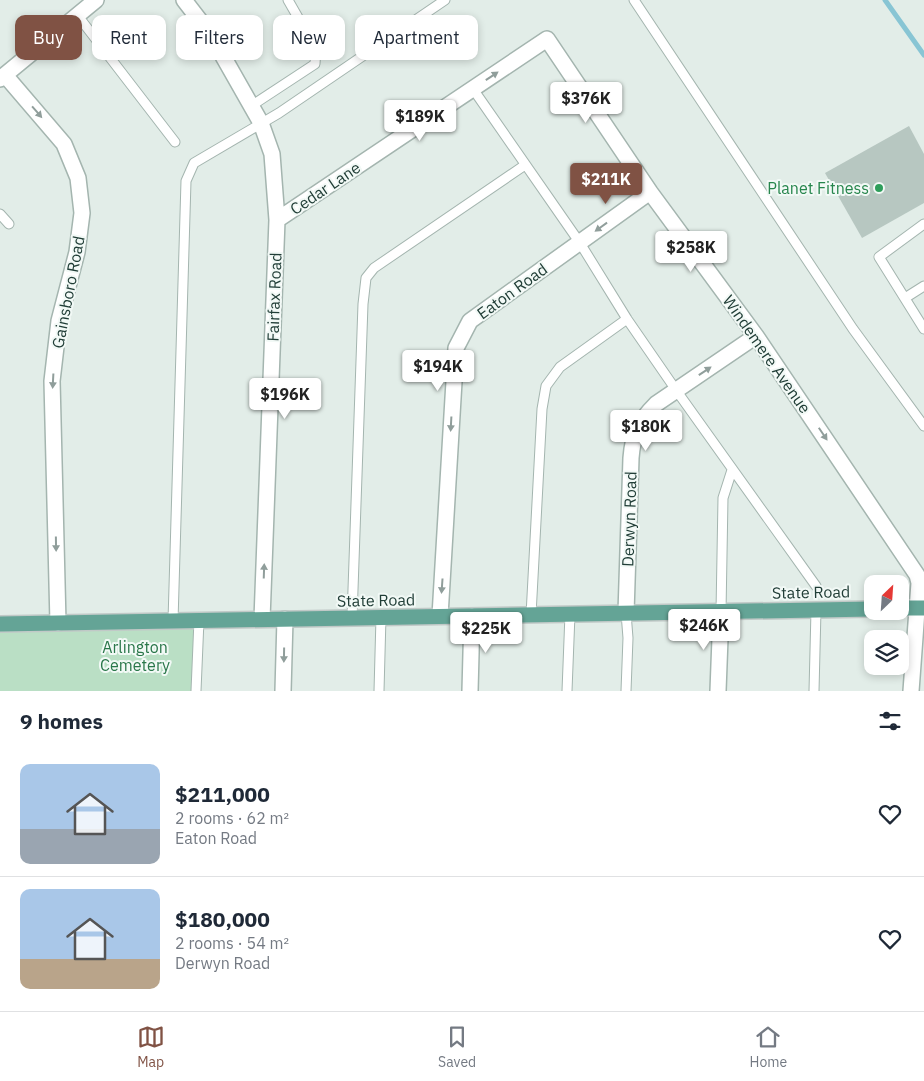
<!DOCTYPE html>
<meta charset="utf-8">
<style>
body{margin:0;font-family:"IBM Plex Sans",sans-serif;background:#f2f2f3;color:#1f2937;height:100vh;display:flex;flex-direction:column;font-size:19px;white-space:nowrap}
*{box-sizing:border-box;margin:0}
p{font-size:16px;color:#747a83}
.icon{flex:none;width:28px;height:28px;fill:none;stroke:currentColor;stroke-width:2;stroke-linecap:round;stroke-linejoin:round}
.map{position:relative;height:691px;overflow:hidden}
.side{display:flex;flex-direction:column;background:#fff;flex:1}
.side>*{flex:none}
.banner{position:absolute;left:15px;top:15px;width:500px;height:45px;display:flex;gap:10px}
.needle{width:32px;rotate:25deg}
.buttons{position:absolute;left:864px;top:575px;display:grid;gap:10px}
.buttons a{display:grid;place-items:center;width:45px;height:45px;border-radius:10px;background:#fff;box-shadow:0 2px 8px #0003;font-size:25px}
.price{position:absolute;translate:-50% -42px;padding:0 11px;border-radius:5px;background:#fff;color:#222;font-size:16px;line-height:32px;filter:drop-shadow(0 1px 2px #0008)}
.price::after{content:'';position:absolute;left:50%;top:30px;width:15px;height:11px;margin-left:-8px;background:inherit;clip-path:polygon(0 0,100% 0,50% 100%)}
.price.on{background:#805244;color:#fff}
ul{padding:0;list-style:none}
li{display:flex;align-items:center;gap:15px;height:125px;padding:0 20px}
li+li{border-top:1px solid #e0e1e3}
li span{display:grid;place-items:center;flex:none;width:140px;height:100px;border-radius:10px;color:#555}
li>.icon{margin-inline-start:auto}
span .icon{width:60px;height:60px;fill:#fffc;stroke-width:1}
li b{font-size:21px}
h2{display:flex;justify-content:space-between;align-items:center;height:60px;padding:0 20px;font-size:21px}
.chip{padding:0 18px;border-radius:10px;background:#fff;box-shadow:0 2px 8px #0003;font-size:18px;line-height:45px}
.chip.on{background:#805244;color:#fff}
.menu{display:flex;justify-content:space-around;align-items:center;height:70px;border-top:1px solid #e0e1e3;background:#fff;font-size:14px;color:#747a83}
.menu a{display:grid;justify-items:center;gap:2px}
.menu .on{color:#805244}
.map>svg:first-child{display:block}
</style>
<div class="map">
<svg width="924" height="691" viewBox="0 0 924 691">
<rect width="100%" height="100%" fill="#e2ede8"/>
<!-- green -->
<path fill="#badfc5" d="M199 620 195 691H0V624Z"/>
<g fill="none" stroke-linecap="round" stroke-linejoin="round">
<!-- stream -->
<path stroke="#88c5d4" stroke-width="5" d="M885 0 924 55"/>
</g>
<!-- building -->
<path fill="#b7c7c1" d="M909 126 924 154V203L862 238 825 173Z"/>
<g fill="none" stroke-linecap="round" stroke-linejoin="round">
<!-- service casing -->
<g stroke="#a4b5af" stroke-width="11">
<path id="service" d="M634 0 853 329 924 426
M78 16 175 142
M473 89 580 243 627 319 676 390 816 586
M251 106 315 64 316 49 288 0
M0 214 9 224
M924 224 879 257 924 329
M905 298 924 286
M721 612 723 498 732 470
M626 613 628 638 626 691
M531 615 542 409 546 386 560 367 627 319
M352 618 363 304 366 278 374 268 525 165
M173 621 186 181 194 163 279 113 445 0
M196 691 199 620
M379 691 381 617
M567 691 570 614
M814 691 816 610"/>
</g>
<!-- minor casing -->
<g stroke="#a4b5af" stroke-width="18">
<path id="minor" d="M184 0 211 35 261 123 272 154 277 220 262 619
M5 75 64 144 78 178 82 213 77 252 59 321 52 381 58 623
M0 79 96 0
M277 220 547 39 650 192 756 336 917 575 919 583 911 691
M626 613 631 458C633 433 639 421 656 404L756 336
M440 616 456 348 470 321 650 192
M283 691 285 619
M470 691 472 616
M718 691 721 612"/>
</g>
<!-- primary casing -->
<g stroke="#c1c9c7" stroke-width="18">
<path id="primary" d="M900 608H924
M0 624 872 609"/>
</g>
<!-- service -->
<use href="#service" stroke="#fff" stroke-width="9"/>
<!-- minor -->
<use href="#minor" stroke="#fff" stroke-width="15"/>
<!-- primary -->
<use href="#primary" stroke="#64a496" stroke-width="15"/>
</g>
<!-- one-way arrows -->
<defs><path id="oneway-solid" d="M-6-.8H1V-3.2L6.5 0L1 3.2V.8H-6Z" transform="scale(1.25)"/></defs>
<g fill="#909e9b">
<use href="#oneway-solid" transform="translate(492 76) rotate(-34)"/>
<use href="#oneway-solid" transform="translate(37 112) rotate(49)"/>
<use href="#oneway-solid" transform="translate(601 227) rotate(144)"/>
<use href="#oneway-solid" transform="translate(705 371) rotate(-34)"/>
<use href="#oneway-solid" transform="translate(53 381) rotate(93)"/>
<use href="#oneway-solid" transform="translate(451 424) rotate(93)"/>
<use href="#oneway-solid" transform="translate(823 434) rotate(56)"/>
<use href="#oneway-solid" transform="translate(56 544) rotate(89)"/>
<use href="#oneway-solid" transform="translate(264 571) rotate(-88)"/>
<use href="#oneway-solid" transform="translate(442 586) rotate(94)"/>
<use href="#oneway-solid" transform="translate(284 655) rotate(91)"/>
</g>
<!-- markers -->
<circle fill="#2e9e5b" stroke="#f2f9f6" stroke-width="2" cx="879" cy="188" r="5"/>
<g text-anchor="middle" stroke-width="4" stroke-linejoin="round" paint-order="stroke">
<!-- street labels -->
<g font-size="16" fill="#213e37" stroke="#f2f9f6">
<text transform="translate(325 188) rotate(-34)" y="6">Cedar Lane</text>
<text transform="translate(512 291) rotate(-36)" y="6">Eaton Road</text>
<text transform="translate(68 292) rotate(-79)" y="6">Gainsboro Road</text>
<text transform="translate(274 297) rotate(-88)" y="6">Fairfax Road</text>
<text transform="translate(767 354) rotate(55)" y="6">Windemere Avenue</text>
<text transform="translate(629 519) rotate(-88)" y="6">Derwyn Road</text>
<text transform="translate(811 592) rotate(-1)" y="6">State Road</text>
<text transform="translate(376 600) rotate(-1)" y="6">State Road</text>
</g>
<!-- leisure labels -->
<g font-size="16" fill="#27864d" stroke="#f2f9f6" text-anchor="end">
<text x="869" y="194">Planet Fitness</text>
</g>
<!-- park labels -->
<g font-size="16" fill="#2a774a" stroke="#f2f9f6">
<text x="135" y="653">Arlington<tspan x="135" dy="18">Cemetery</tspan></text>
</g>
</g>
</svg>
<div class="buttons">
<a><svg class="needle" viewBox="-14 -14 28 28"><path d="M0-13l5 13h-10z" fill="#e53935"/><path d="M0 13l5-13h-10z" fill="#747a83"/></svg></a>
<a><svg class="icon" aria-label="layers" viewBox="0 0 24 24"><path d="M12 4l9 5-9 5-9-5zM3 14l9 5 9-5"/></svg></a>
</div>
<b class="price" style="left:586px;top:124px">$376K</b>
<b class="price" style="left:420px;top:142px">$189K</b>
<b class="price on" style="left:606px;top:205px">$211K</b>
<b class="price" style="left:691px;top:273px">$258K</b>
<b class="price" style="left:438px;top:392px">$194K</b>
<b class="price" style="left:285px;top:420px">$196K</b>
<b class="price" style="left:646px;top:452px">$180K</b>
<b class="price" style="left:704px;top:651px">$246K</b>
<b class="price" style="left:486px;top:654px">$225K</b>
<div class="banner">
<a class="chip on">Buy</a>
<a class="chip">Rent</a>
<a class="chip">Filters</a>
<a class="chip">New</a>
<a class="chip">Apartment</a>
</div>
</div>
<section class="side">
<h2>9 homes<svg class="icon" aria-label="filters" viewBox="0 0 24 24"><path d="M4 7h16M4 17h16"/><circle cx="9" cy="7" r="2"/><circle cx="15" cy="17" r="2"/></svg></h2>
<ul>
<li><span style="background:linear-gradient(#a9c7e8 65%,#9aa5b1 0)"><svg class="icon" aria-label="home" viewBox="0 0 24 24"><path d="M3 11l9-7 9 7M6 9v11h12V9"/></svg></span><div><b>$211,000</b><p>2 rooms · 62 m²</p><p>Eaton Road</p></div><svg class="icon" aria-label="heart" viewBox="0 0 24 24"><path d="M12 20l-8-8c-3-5 5-10 8-4 3-6 11-1 8 4z"/></svg></li>
<li><span style="background:linear-gradient(#a9c7e8 70%,#b9a48a 0)"><svg class="icon" aria-label="home" viewBox="0 0 24 24"><path d="M3 11l9-7 9 7M6 9v11h12V9"/></svg></span><div><b>$180,000</b><p>2 rooms · 54 m²</p><p>Derwyn Road</p></div><svg class="icon" aria-label="heart" viewBox="0 0 24 24"><path d="M12 20l-8-8c-3-5 5-10 8-4 3-6 11-1 8 4z"/></svg></li>
</ul>
</section>
<nav class="menu">
<a class="on"><svg class="icon" aria-label="map" viewBox="0 0 24 24"><path d="M3 6l6-2 6 2 6-2v14l-6 2-6-2-6 2zM9 4v14M15 6v14"/></svg>Map</a>
<a><svg class="icon" aria-label="saved" viewBox="0 0 24 24"><path d="M7 4h10v16l-5-4-5 4z"/></svg>Saved</a>
<a><svg class="icon" aria-label="home" viewBox="0 0 24 24"><path d="M3 11l9-7 9 7M6 9v11h12V9"/></svg>Home</a>
</nav>
